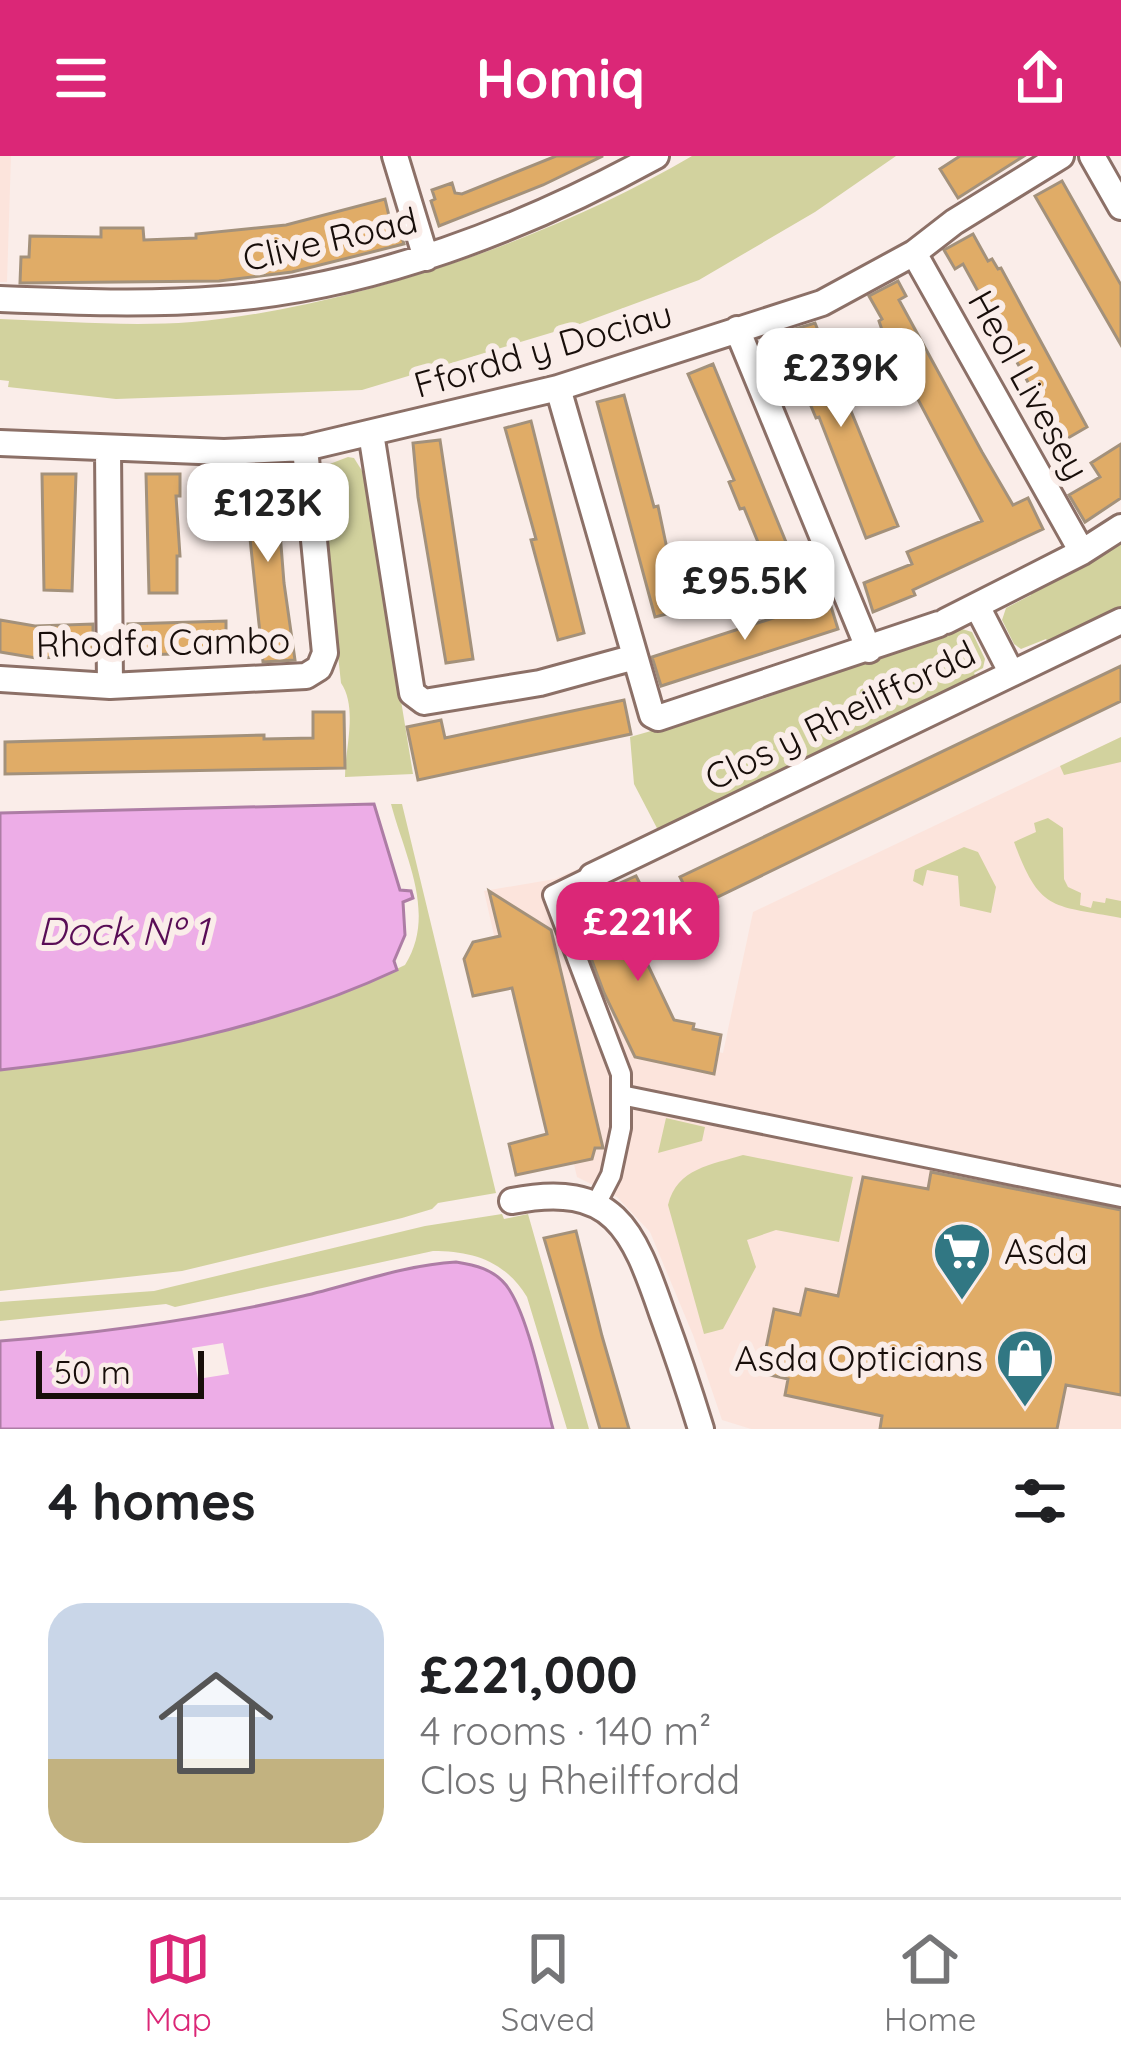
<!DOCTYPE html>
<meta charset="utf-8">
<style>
body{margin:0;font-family:Quicksand,sans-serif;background:#f2f2f2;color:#202124;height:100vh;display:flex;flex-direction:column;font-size:45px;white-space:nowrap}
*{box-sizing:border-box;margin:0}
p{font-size:39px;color:#757577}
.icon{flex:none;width:66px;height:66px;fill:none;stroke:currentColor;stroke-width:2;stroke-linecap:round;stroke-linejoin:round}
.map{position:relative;height:1273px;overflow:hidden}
.drawer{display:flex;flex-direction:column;background:#fff;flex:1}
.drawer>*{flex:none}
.scale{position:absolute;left:36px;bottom:30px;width:168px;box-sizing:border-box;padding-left:12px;border:6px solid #180e0a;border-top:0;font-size:33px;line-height:42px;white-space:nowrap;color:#180e0a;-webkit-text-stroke:9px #faede9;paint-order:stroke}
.price{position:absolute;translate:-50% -102px;padding:0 27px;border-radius:24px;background:#fff;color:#222;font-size:39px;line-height:78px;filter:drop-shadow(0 3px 6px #0008)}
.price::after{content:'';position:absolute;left:50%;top:72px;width:36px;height:27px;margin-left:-18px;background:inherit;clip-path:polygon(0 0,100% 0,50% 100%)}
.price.selected{background:#db2777;color:#fff}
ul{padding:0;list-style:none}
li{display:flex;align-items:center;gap:36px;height:300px;padding:0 48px}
li span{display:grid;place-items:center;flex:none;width:336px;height:240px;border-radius:36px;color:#555}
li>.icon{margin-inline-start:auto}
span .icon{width:144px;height:144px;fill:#fffc;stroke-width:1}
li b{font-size:51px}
h2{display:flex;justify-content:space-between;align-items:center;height:144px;padding:0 48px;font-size:51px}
header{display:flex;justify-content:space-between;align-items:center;height:156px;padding:0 48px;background:#db2777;color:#fff;font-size:54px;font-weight:700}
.tab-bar{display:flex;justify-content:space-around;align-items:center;height:168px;border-top:3px solid #e0e0e0;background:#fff;font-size:33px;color:#757577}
.tab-bar a{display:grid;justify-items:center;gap:6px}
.tab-bar .selected{color:#db2777}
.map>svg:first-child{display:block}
</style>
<header><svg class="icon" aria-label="menu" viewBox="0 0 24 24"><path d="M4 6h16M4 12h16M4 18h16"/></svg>Homiq<svg class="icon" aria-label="share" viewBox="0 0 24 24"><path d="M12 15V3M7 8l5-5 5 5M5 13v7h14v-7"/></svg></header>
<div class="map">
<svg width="1121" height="1273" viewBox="0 0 1121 1273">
<rect width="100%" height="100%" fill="#faede9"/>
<!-- built -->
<path fill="#fce4dc" d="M0 0H11L7 126H0Z
M1121 581V1273H751L722 1264 693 1179 650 1076 617 1041 577 1021 525 803 500 806 484 735 555 723 582 711 663 884 723 897 753 756Z"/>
<!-- green -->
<path fill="#d2d29e" d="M692 0H896L815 56 699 124 577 169 362 234 116 243 8 231 9 225 0 224V163C64 165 128 171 192 166 352 152 555 81 692 0Z
M348 301 354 302 364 318 413 618 345 621C345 593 358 552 341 527L319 322 326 321 327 309Z
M1121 382V455L1050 489 1046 483 1021 493 1014 488 1002 464 1006 452 1031 439 1028 432Z
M962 473 972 476 985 503 983 512 974 517 977 523 659 676 634 628 630 581 763 543 942 474 946 480Z
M1121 581V606L1064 619 1060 610Z
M391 648H402L496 1037 438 1047 432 1053 402 1062 182 1115 0 1135V914C139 899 279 871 405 809 437 758 405 701 391 648Z
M1048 662 1063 672 1064 723 1068 731 1081 737 1080 749 1091 752 1093 745 1105 747 1106 742 1121 745V762C1053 749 1040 757 1014 686L1036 676 1034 667Z
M964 691 978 696 996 731 991 757 960 750 958 720 927 714 923 730 913 725 915 714Z
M666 962 705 971 702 985 658 997Z
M743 999 853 1021 839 1086 776 1074 747 1084 756 1111 723 1173 704 1178 668 1049C677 1012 711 1009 743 999Z
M502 1058 504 1063 528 1058 589 1273H567L527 1141C505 1105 473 1095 433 1095L175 1151 166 1148 0 1165V1146L154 1135 425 1070Z"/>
<!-- water -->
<path fill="#edade7" stroke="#ad7da5" stroke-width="3" d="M374 648 400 734 411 735 413 742 403 746 405 779 394 805 397 814C273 872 135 899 0 914V657Z
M456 1106C475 1109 493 1113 506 1129 528 1157 543 1236 553 1273H0V1185C101 1177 204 1163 303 1140 354 1128 404 1109 456 1106Z"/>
<!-- pier -->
<path fill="#faede9" d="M223 1187 229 1218 198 1223 192 1192Z"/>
<!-- building -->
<path fill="#e0ac67" stroke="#a3917b" stroke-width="3" d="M556 0H603L543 29 439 70 431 45 435 43 432 34 452 27 455 37 462 38Z
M960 0H1024L958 42 940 13Z
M1062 25 1121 129V189L1035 40Z
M385 43 390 64 396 63 404 88 292 116 219 125 20 127 21 101H29L30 80 101 81V72H143L144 84 196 82V78L286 69Z
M973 78 988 105 992 103 998 113 1001 112 1087 271 1056 289 1041 261 1046 259 963 108 955 113 944 94Z
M898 125 906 140 899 144 982 296 1013 349 1028 342 1043 373 913 434 915 439 873 456 864 427 912 408 907 396 982 365 883 177 879 165 882 163 869 140Z
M815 167 898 370 866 382 819 261 816 262 808 243 785 176Z
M713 208 797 413 767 425 756 399 762 396 744 352 740 353 729 326 734 324 688 218Z
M624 239 654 351 658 350 674 426 679 425 687 453 655 461 597 246Z
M531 265 584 477 558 484 531 384 536 383 505 272Z
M440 284 473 503 446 507 418 341 413 287Z
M1121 288V342L1085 366 1069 339 1100 321 1091 307Z
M275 313 284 427 295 504 263 506 243 316Z
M42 318H76L72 435 44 434Z
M146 318H180V340H176L180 400H177V437H149Z
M829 444 838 473 661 530 652 501Z
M0 464 35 470 93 468V500L36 502 0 496Z
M226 465V497L129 499 128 468Z
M1121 510V545L695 752 680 721Z
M624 544 631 578 418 624 407 571 441 564 445 582Z
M313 556H344L345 612 5 618V586L264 579V583L313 582Z
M636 720 648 743 630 752 635 761 627 765 674 864 694 868 693 873 721 879 714 918 635 901 604 837 573 754 575 747Z
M489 735 551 774 603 992H595L592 1003 516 1019 509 988 547 978 512 832 473 840 464 803 473 786 500 780Z
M931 1016 1121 1054V1239L1066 1229 1057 1273H880L882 1260 785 1239 788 1223 761 1217 774 1153 800 1159 806 1133 838 1140 863 1021 928 1033Z
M576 1075 602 1180 629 1273H600L544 1082Z"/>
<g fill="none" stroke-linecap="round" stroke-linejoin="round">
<!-- pedestrian casing -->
<g stroke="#8c7067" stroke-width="24">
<path id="pedestrian" d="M592 720 553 739 621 918V972L611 1019 595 1050
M621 939 1121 1041"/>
</g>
<!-- minor casing -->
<g stroke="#8c7067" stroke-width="30">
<path id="minor" d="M395 0 426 102
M1092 0 1121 51
M914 97 1082 396
M0 143C73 146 148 149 221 143 371 132 525 72 656 0
M737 173 869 494
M558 232 652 559 658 562 939 468
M371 277 412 537 424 546 540 527 635 501
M0 287 224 296 305 292 558 232 822 147 914 97 954 66 1061 0
M108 294 110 530
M977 450 1011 516
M946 465 1082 396 1121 371
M0 523 110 530 306 520 319 512 325 497 305 292
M592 720 1121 465
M512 1045C614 1025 633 1073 662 1157 676 1195 689 1234 701 1273"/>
</g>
<!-- pedestrian -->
<use href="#pedestrian" stroke="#fff" stroke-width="18"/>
<!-- minor -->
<use href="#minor" stroke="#fff" stroke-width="24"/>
</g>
<!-- icons -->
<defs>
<g id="supermarket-pin" transform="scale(3)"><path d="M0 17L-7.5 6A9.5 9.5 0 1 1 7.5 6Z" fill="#317783" stroke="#faede9"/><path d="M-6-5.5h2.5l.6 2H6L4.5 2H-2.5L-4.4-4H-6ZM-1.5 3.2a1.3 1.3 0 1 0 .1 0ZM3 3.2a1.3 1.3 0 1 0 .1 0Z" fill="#fff"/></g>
<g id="shop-pin" transform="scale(3)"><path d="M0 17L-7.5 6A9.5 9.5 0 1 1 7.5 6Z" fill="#317783" stroke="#faede9"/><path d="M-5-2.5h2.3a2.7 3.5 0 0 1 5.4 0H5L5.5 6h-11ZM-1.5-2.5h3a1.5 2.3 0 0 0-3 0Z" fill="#fff"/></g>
</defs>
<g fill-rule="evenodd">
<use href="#supermarket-pin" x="962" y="1095"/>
<use href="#shop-pin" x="1025" y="1202"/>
</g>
<g text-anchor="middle" stroke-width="12" stroke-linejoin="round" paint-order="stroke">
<!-- street labels -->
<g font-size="36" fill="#180e0a" stroke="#faede9">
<text transform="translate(330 83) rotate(-13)" y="13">Clive Road</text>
<text transform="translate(543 193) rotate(-16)" y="13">Ffordd y Dociau</text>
<text transform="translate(1029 229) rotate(61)" y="13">Heol Livesey</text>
<text transform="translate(163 486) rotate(-1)" y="13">Rhodfa Cambo</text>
<text transform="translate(840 559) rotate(-26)" y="13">Clos y Rheilffordd</text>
</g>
<!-- poi labels -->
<g font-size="36" fill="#180e0a" stroke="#faede9" text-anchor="start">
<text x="1004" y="1108">Asda</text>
<text x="983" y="1215" text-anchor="end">Asda Opticians</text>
</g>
<!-- water labels -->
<g font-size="39" font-style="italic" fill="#590d56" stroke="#faede9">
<text x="123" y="789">Dock Nº 1</text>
</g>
</g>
</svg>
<div class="scale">50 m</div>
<b class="price" style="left:841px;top:274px">£239K</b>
<b class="price" style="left:268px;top:409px">£123K</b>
<b class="price" style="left:745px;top:487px">£95.5K</b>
<b class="price selected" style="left:638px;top:828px">£221K</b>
</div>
<section class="drawer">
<h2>4 homes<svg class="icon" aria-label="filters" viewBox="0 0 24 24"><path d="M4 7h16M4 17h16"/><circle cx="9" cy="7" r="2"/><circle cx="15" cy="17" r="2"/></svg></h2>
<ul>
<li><span style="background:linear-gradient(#c9d6e8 65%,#c2b280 0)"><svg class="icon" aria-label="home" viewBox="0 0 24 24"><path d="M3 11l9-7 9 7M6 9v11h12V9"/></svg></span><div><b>£221,000</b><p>4 rooms · 140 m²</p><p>Clos y Rheilffordd</p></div></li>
</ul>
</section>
<nav class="tab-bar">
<a class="selected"><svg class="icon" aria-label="map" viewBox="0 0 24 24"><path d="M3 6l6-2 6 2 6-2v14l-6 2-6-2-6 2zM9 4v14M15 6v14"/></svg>Map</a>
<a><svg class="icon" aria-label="saved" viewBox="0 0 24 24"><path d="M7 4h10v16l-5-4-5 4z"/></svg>Saved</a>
<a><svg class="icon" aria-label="home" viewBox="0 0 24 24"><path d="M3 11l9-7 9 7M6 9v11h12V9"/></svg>Home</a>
</nav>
